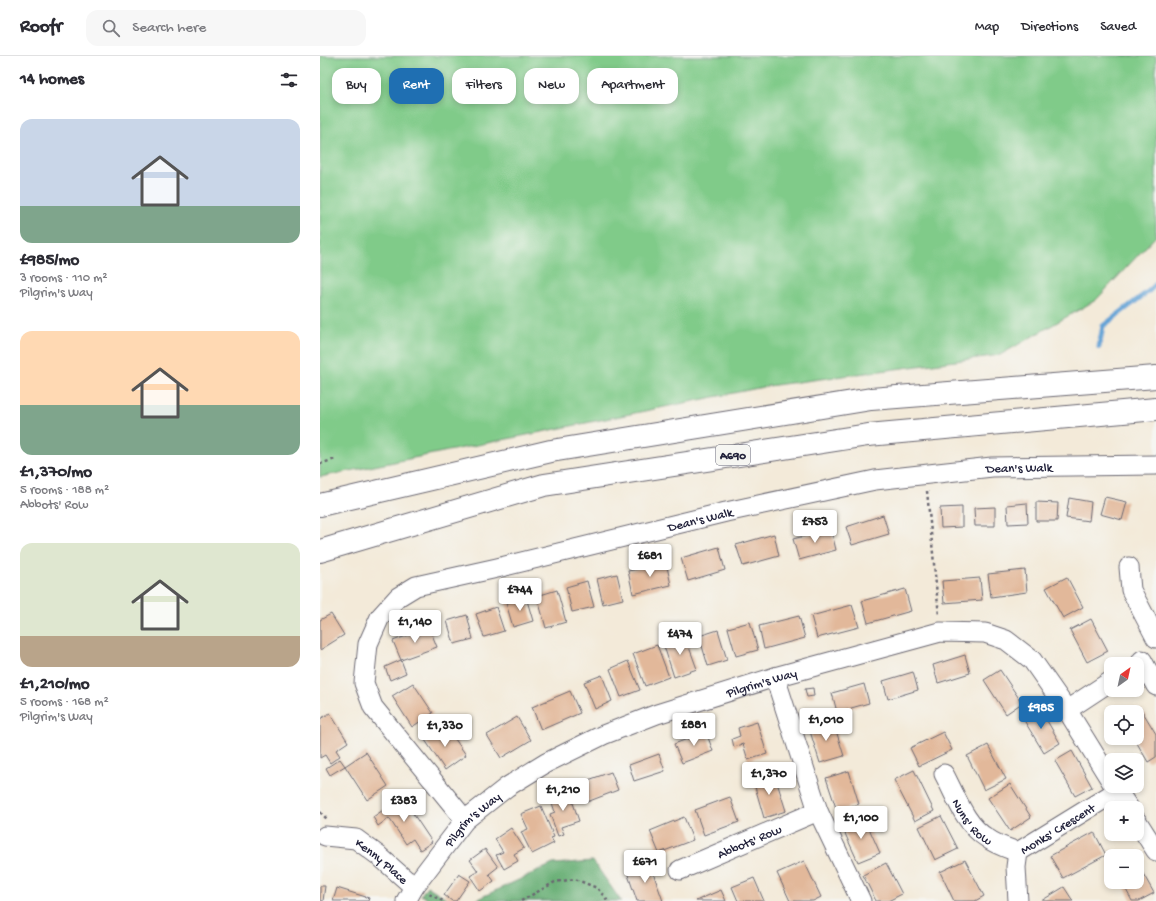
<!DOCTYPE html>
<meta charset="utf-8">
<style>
body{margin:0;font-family:"Gochi Hand",sans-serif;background:#f7f7f7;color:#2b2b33;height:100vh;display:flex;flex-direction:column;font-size:15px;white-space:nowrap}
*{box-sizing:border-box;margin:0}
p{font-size:13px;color:#7c7c81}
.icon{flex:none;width:22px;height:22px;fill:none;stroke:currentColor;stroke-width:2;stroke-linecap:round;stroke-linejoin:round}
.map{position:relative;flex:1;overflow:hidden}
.details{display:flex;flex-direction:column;background:#fff;width:320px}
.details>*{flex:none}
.hud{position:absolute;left:12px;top:12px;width:380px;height:36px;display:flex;gap:8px}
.needle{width:26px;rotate:33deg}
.fabs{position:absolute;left:784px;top:601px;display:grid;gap:8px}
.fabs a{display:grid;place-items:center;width:40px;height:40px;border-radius:8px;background:#fff;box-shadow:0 2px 6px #0003;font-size:20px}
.price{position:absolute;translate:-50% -34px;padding:0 9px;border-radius:4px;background:#fff;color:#222;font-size:13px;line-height:26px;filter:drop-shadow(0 1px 2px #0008)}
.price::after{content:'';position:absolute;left:50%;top:24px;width:12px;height:9px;margin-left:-6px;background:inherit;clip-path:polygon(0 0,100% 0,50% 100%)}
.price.current{background:#1f6fb2;color:#fff}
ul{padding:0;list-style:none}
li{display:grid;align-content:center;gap:8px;height:212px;padding:0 20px}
li span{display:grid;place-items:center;height:124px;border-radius:12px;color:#555}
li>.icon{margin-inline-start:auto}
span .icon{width:72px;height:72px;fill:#fffc;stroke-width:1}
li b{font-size:17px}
h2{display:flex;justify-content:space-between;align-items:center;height:48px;padding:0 20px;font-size:17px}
.tag{padding:0 14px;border-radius:12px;background:#fff;box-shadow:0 2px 6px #0003;font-size:14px;line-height:36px}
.tag.current{background:#1f6fb2;color:#fff}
header{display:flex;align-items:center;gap:24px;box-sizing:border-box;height:56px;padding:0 20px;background:#fff;border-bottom:1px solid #e1e1e2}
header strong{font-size:19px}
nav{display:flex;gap:22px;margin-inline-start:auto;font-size:14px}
.search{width:280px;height:36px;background:#f7f7f7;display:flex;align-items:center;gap:10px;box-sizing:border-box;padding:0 14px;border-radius:12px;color:#7c7c81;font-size:15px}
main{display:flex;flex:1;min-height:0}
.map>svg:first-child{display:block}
</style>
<header>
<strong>Roofr</strong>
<div class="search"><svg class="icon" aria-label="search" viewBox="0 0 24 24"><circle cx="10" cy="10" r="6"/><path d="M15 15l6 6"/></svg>Search here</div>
<nav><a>Map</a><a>Directions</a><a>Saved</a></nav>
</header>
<main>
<section class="details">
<h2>14 homes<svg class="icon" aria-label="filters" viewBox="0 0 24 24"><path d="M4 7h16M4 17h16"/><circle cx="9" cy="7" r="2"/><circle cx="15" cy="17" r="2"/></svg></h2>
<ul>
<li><span style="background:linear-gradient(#c9d6e8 70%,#7fa58c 0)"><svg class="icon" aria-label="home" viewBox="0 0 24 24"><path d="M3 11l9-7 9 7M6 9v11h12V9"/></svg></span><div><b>£985/mo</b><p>3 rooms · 110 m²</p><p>Pilgrim's Way</p></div></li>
<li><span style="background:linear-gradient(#ffd9b3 60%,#7fa58c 0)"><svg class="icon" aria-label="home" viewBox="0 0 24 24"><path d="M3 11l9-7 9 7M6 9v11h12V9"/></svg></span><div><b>£1,370/mo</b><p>5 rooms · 188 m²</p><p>Abbots' Row</p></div></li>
<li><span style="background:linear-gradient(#dfe7d0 75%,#b9a48a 0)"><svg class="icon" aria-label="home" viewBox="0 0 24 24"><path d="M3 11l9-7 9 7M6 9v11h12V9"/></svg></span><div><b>£1,210/mo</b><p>5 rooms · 168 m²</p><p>Pilgrim's Way</p></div></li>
</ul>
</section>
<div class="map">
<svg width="836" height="845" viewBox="0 0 836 845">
<rect width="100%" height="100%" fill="#f6f6f2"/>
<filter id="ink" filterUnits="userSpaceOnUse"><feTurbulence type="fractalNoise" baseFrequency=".025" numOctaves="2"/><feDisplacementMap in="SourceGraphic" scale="8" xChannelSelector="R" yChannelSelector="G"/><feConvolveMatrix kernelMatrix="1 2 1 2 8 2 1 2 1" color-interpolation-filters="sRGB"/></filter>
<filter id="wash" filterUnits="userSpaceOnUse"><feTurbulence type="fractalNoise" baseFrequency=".012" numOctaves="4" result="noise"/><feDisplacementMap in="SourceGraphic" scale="16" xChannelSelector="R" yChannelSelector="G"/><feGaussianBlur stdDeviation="0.9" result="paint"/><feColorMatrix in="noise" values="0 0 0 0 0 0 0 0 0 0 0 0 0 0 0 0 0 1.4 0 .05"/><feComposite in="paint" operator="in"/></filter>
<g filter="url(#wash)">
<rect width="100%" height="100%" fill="#f3ead9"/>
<!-- green -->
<path fill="#80cb89" stroke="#517662" d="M0 0H836V180L776 244 680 299 448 330 0 421Z"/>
<!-- forest -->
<path fill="#68af75" stroke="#456858" d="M273 805 301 845H153L233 808Z
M107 830 131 845H111L101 839Z"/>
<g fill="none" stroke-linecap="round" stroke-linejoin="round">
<!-- stream -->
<path stroke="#63a3d6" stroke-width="5" d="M779 291 783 270 830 234 836 228"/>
</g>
<g id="blocks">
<!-- building -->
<path fill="#e2b89a" d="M785 441 807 446 802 464 780 458Z
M749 442 771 446 769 465 746 462Z
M716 446 738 447 737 465H716Z
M707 447 708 467 688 468 687 449Z
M642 451V471L621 472 620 452Z
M675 451V470H655L654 452Z
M563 459 569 478 532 489 526 471Z
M511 473 516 494 479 504 473 483Z
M454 478 459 500 423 510 416 489Z
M399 491 405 514 368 525 361 502Z
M346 506 351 529 313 538 308 515Z
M705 514 707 536 671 541 668 518Z
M297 518 303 543 283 548 277 523Z
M747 521 763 551 743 562 726 532Z
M660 522 662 544 624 547 622 525Z
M267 525 274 551 252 556 246 531Z
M585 533 591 555 548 567 542 545Z
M237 534 246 566 226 572 217 540Z
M206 541 213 565 193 571 186 547Z
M532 549 539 571 497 582 491 560Z
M176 551 184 575 164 581 156 558Z
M11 558 24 579 0 594V564Z
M147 559 153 583 134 588 127 565Z
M479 560 485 582 444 593 439 570Z
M771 563 788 595 767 606 750 574Z
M430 566 438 594 416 600 408 572Z
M109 571 117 591 81 604 73 585Z
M398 574 407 604 388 610 379 580Z
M365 580 377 613 354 621 343 587Z
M337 589 349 621 325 630 313 598Z
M645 599 650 617 618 627 613 609Z
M81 604 86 617 70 624 65 611Z
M308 605 320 634 301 641 290 613Z
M680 614 702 647 686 658 664 624Z
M593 616 598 634 568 643 563 625Z
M282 619 292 645 275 653 264 626Z
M93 627 113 657 92 671 72 640Z
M544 628 549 647 517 656 512 637Z
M493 632 494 640 487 641 485 633Z
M250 635 260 657 221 674 212 651Z
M719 651 740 687 724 697 702 661Z
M821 653 836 678V701L828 706 814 682H817V655Z
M10 657 28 686 16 694 20 700 10 707 5 699 0 702V663Z
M197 661 211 684 181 702 167 679Z
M513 665 524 700 500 707 489 672Z
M437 666 447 698 428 704 423 688 414 691 412 683 420 680 418 672Z
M126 670 146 699 125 714 105 684Z
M386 676 393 695 362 707 354 688Z
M623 676 632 694 599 710 590 692Z
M668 689 686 723 664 734 647 700Z
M752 695 772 731 755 740 735 705Z
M46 696 68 730 47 744 25 710Z
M339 698 345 715 314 725 309 709Z
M20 703 25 710 10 719 6 712Z
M594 714 614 755 595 765 574 724Z
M529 715 539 748 517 755 506 722Z
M291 716 298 734 267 746 265 741 259 743 254 729Z
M454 717 466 755 444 762 433 724Z
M690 728 711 761 690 775 668 742Z
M249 735 259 765 241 771 244 778 238 780 230 758 235 756 230 741Z
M82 741 112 786 100 794 93 783 86 788 69 762 58 770 53 761Z
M410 741 419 766 384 779 375 754Z
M221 750 234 781 231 782 234 787 212 798 201 776 208 773 201 758Z
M621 760 638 793 615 804 599 771Z
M364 761 373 784 339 797 330 775Z
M544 761 560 797 538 806 522 771Z
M191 772 204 792 194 798 198 805 184 813 176 799 183 796 175 783Z
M774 776 786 799 743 822 730 800Z
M165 793 178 811 169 818 174 825 160 835 150 820 158 815 150 804Z
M645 804 664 840 655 845H634L620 816Z
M484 805 501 841 493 845H470L457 817Z
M566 807 582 838 568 845H556L543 819Z
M817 807 834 837 819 845H812L803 828 799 830 797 826H817Z
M330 808 337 828 343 845H317L307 816Z
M139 818 150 825 136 845H132L124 839Z
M434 822 444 845H418L412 831Z
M0 830H5L3 845H0Z
M744 831 753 845H721Z
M17 832 49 842 48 845H13Z
M401 834 406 845H376L380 843Z"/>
</g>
</g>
<g filter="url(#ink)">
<use href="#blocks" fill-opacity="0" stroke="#6b6872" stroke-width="1"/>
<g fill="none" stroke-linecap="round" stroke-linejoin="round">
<!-- minor casing -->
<g stroke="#6b6872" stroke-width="21">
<g id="minor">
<path d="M809 511 811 534 836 582"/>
<path d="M822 604 836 630"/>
<path d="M455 621 498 755 541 845"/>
<path d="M747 654 791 625"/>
<path id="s1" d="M624 718C636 740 645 769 667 782 676 789 687 792 698 796"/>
<path d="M794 730 809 752"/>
<path id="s2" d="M145 764 53 651 44 627 48 588 60 561 78 541 96 530 177 512 406 456 555 424 672 411 836 409"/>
<path d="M817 765 836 795"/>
<path id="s3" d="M5 780 36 783 59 800 94 831"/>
<path id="s4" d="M360 814 498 755"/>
<path id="s5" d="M86 845 94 831 145 764 187 731 226 707 283 679 337 658 455 621 620 576 665 577 686 584 712 604 747 654 791 725"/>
<path id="s6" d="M698 845 696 811 698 796 797 735"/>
</g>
</g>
<!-- highway casing -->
<g stroke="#6b6872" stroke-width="24">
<path id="highway" d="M0 449 231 395 551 343 836 321
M0 495 224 429 548 379 836 353"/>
</g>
<!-- path -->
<path stroke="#6b6872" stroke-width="2.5" stroke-dasharray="3 3" stroke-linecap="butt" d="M0 408 15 403
M607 435 619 560
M0 756 7 763
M109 838 123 845
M201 845 235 826 255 823 277 832 288 845"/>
<!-- minor -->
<use href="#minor" stroke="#fff" stroke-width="19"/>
<!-- highway -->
<use href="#highway" stroke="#fff" stroke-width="22"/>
</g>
</g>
<g text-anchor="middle" stroke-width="3" stroke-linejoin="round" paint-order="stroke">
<!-- shield labels -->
<rect fill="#f6f6f2" stroke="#626272" stroke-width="1" x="396" y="389" width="34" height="20" rx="3"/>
<g font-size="12" font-weight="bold" fill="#22223b">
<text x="413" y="403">A690</text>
</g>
<!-- street labels -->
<g font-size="13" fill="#22223b" stroke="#f6f6f2">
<text dy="5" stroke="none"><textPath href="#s2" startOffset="904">Dean's Walk</textPath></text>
<text dy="5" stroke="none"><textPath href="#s2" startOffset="580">Dean's Walk</textPath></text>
<text dy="5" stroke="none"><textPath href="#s5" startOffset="430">Pilgrim's Way</textPath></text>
<text dy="5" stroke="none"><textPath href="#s1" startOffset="56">Nuns' Row</textPath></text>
<text dy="5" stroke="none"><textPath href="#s5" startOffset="106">Pilgrim's Way</textPath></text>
<text dy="5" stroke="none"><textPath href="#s6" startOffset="95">Monks' Crescent</textPath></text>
<text dy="5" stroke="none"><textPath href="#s4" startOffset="75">Abbots' Row</textPath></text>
<text dy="5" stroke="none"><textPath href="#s3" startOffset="65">Kenny Place</textPath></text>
</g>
</g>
</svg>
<div class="fabs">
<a><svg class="needle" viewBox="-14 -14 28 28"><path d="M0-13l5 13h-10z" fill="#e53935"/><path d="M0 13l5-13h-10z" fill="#7c7c81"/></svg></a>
<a><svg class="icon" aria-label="locate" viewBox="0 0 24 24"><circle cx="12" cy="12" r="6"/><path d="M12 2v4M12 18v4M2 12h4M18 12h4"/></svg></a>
<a><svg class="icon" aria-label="layers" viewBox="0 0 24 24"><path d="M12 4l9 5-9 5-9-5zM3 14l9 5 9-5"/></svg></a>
<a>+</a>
<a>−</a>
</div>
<b class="price" style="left:495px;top:488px">£753</b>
<b class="price" style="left:330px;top:522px">£681</b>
<b class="price" style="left:200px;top:556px">£744</b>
<b class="price" style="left:95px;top:588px">£1,140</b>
<b class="price" style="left:360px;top:600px">£474</b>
<b class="price current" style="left:721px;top:674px">£985</b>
<b class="price" style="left:506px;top:686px">£1,010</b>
<b class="price" style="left:374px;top:691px">£881</b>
<b class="price" style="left:125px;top:692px">£1,330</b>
<b class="price" style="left:449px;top:740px">£1,370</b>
<b class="price" style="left:243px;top:756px">£1,210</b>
<b class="price" style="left:84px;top:767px">£383</b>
<b class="price" style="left:541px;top:784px">£1,100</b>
<b class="price" style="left:325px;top:828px">£671</b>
<div class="hud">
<a class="tag">Buy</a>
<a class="tag current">Rent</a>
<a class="tag">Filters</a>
<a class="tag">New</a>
<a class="tag">Apartment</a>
</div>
</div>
</main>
